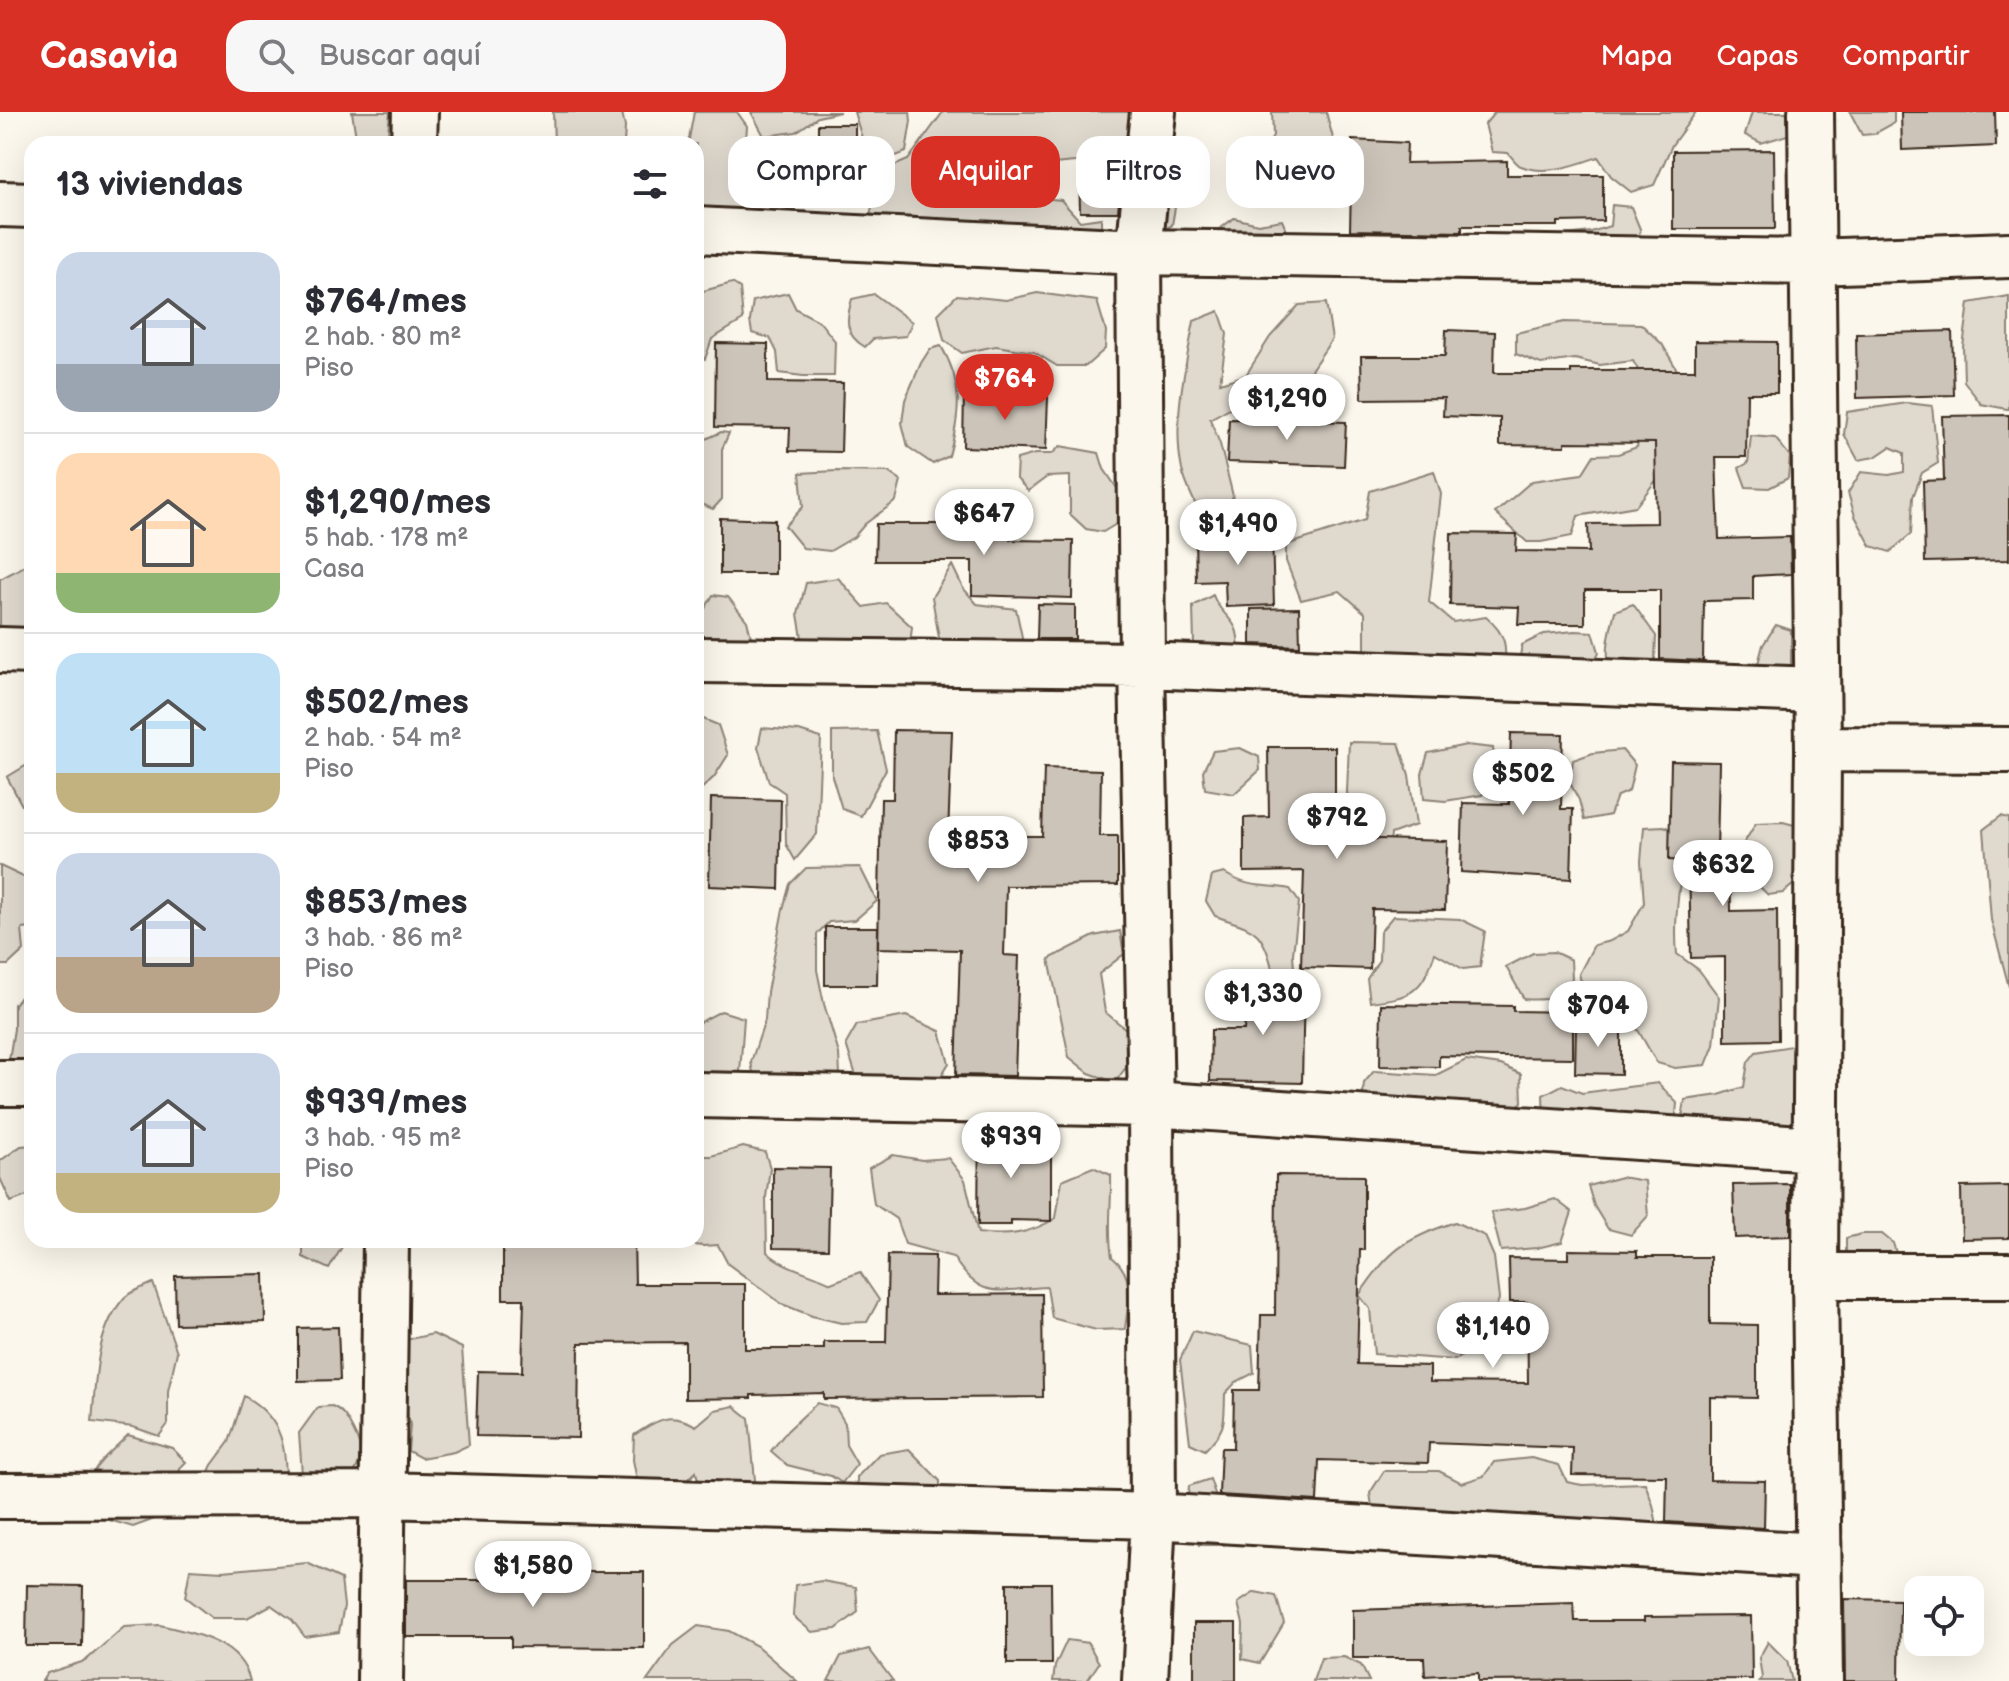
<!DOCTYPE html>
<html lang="es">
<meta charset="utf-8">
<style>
body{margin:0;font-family:"Balsamiq Sans",sans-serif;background:#f7f7f7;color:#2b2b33;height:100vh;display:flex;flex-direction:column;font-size:30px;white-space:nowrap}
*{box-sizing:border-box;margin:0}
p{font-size:26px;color:#7c7c81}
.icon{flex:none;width:44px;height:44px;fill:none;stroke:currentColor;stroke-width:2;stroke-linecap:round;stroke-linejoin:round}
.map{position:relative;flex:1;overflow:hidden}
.panel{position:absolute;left:24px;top:24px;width:680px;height:1112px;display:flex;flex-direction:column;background:#fff;border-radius:24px;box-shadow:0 8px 32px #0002}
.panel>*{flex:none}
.guide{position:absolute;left:728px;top:24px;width:760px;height:72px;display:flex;gap:16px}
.fabs{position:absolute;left:1904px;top:1464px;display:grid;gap:16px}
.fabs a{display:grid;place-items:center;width:80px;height:80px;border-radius:16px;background:#fff;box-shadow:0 8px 32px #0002;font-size:40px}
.price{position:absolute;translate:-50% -68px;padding:0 18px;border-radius:28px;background:#fff;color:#222;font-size:26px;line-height:52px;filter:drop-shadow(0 2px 4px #0008)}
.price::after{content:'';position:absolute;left:50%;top:48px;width:24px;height:18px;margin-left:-12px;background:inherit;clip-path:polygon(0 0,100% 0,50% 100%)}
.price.on{background:#d93025;color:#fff}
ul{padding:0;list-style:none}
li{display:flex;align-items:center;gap:24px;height:200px;padding:0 32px}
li+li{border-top:2px solid #e1e1e2}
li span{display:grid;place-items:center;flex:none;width:224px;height:160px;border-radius:24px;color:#555}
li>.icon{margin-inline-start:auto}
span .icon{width:96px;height:96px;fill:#fffc;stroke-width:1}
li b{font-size:34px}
h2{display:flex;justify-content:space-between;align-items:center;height:96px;padding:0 32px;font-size:34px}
.tag{padding:0 28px;border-radius:24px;background:#fff;box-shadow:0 8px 32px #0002;font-size:28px;line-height:72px}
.tag.on{background:#d93025;color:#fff}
header{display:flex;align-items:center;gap:48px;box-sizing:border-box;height:112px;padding:0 40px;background:#d93025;color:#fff}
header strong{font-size:38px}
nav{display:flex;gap:44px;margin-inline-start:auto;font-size:28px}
.search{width:560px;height:72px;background:#f7f7f7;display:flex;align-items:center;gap:20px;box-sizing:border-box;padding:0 28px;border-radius:24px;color:#7c7c81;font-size:30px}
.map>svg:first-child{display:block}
</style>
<header>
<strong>Casavia</strong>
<div class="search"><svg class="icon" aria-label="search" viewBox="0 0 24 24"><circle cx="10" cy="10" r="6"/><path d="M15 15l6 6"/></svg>Buscar aquí</div>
<nav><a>Mapa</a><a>Capas</a><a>Compartir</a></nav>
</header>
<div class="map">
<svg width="2009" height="1569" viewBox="0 0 2009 1569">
<rect width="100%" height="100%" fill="#fbf7ec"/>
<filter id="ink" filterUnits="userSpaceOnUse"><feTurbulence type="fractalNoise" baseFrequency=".0125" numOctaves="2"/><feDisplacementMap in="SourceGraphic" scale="16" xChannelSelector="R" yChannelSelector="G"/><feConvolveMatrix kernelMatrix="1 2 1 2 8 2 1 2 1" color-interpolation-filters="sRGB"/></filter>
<g filter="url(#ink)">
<!-- green -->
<path fill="#dfd9ce" stroke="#8d8276" stroke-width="2" d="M352 0H390L387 32H357Z
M553 0H622L625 15 624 32H554Z
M694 0H737L747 14 740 109 696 115V32H688Z
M751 0H840L818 5 796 20 764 24Z
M854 0H910L911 9 906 40 881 50 867 42Z
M943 0H1161L1156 25 1107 47 1054 52 1039 44 1024 53V84L1061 88 1080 109 1101 106V122L869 108 880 60 908 48Z
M1272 0H1326L1334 30 1314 53 1286 59 1265 45 1273 23Z
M1495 0H1696L1672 33 1654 73 1631 80 1611 64 1598 45C1575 53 1546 64 1521 54 1516 52 1512 45 1508 41L1492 40 1485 12Z
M1752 0H1801L1794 21 1761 31 1745 23Z
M1850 0H1894V11L1874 22 1862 23Z
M1165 51 1179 72 1172 113 1153 124Z
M1612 93 1631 95 1640 117 1637 145 1551 138 1566 123 1591 120 1610 114Z
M1234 106 1258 112 1282 108 1290 127 1278 154 1252 164 1227 163 1217 119Z
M732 171 740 176 743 208 712 227 705 247 696 244V181Z
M788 181 796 197 819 209 835 229 834 264H803L779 261 777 240 770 226 752 221 750 209 753 189Z
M1037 181 1097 189 1106 219 1105 237 1086 254H1057L1034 240 996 234 962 241 944 228 938 202 957 183 1006 188Z
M874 182 912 210 906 224 873 227 865 235C844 223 846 207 852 187Z
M2009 184V297H2007L1981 292 1964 269 1963 235 1969 191Z
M1326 191 1332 227 1303 270 1304 299H1271L1235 293 1210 307 1220 332 1233 384 1223 403 1201 405C1195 390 1186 374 1182 358 1172 310 1185 257 1194 209L1219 199 1227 222 1220 271 1246 263 1270 225 1299 193Z
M1564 210 1641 212 1662 232 1676 256 1682 278 1657 367 1636 394 1578 404 1572 424 1541 430H1527L1495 401 1532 369 1582 362 1594 343 1618 342 1637 335C1643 306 1651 275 1633 249L1600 253 1575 247 1541 252 1516 242V221Z
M941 234C964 272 960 303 949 344L933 352 908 335 902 311 905 288 921 251 930 237Z
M1907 291 1932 294 1938 351 1922 361 1913 385 1911 422 1890 440 1871 434 1855 404 1848 381 1861 360 1889 363 1904 360V341L1890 335 1875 345 1858 348 1844 322 1847 300Z
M721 320 729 321 722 337V387L713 397 696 390V345H701L704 328Z
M1751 324 1775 326 1790 344 1788 366 1769 376 1746 375 1739 356 1748 351Z
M1060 334 1099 341 1104 357 1123 385V408L1103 420 1086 417 1070 402V364L1047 365 1028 379 1016 366 1017 347 1035 342H1052Z
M837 359 888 360 901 369 896 389 865 412 854 425 830 439 803 436 785 414 803 395 800 361Z
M1434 359 1441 382 1429 490 1453 510 1486 505C1506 522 1508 535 1503 559L1365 565V501L1340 479 1301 488 1286 449V433L1365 408 1370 379Z
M30 451 32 453V550L0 555V467Z
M952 453 963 476 977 492 1016 497 1022 525 1020 548 940 532 932 485Z
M838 466 864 495 886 491 912 515 907 558 803 532 798 502 806 471Z
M713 483 728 485 747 509 755 540 696 562V512Z
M1213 483C1221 507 1241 505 1238 537L1204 562 1194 532 1193 494Z
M1633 492 1656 524 1653 591 1636 594C1603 556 1603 547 1615 499Z
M1776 513 1791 518V561L1756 559 1763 533Z
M1575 519 1593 520 1599 540 1581 576 1517 560 1522 533 1544 522Z
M696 604 718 613 728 643 714 665 696 682Z
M762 616 799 619 821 626 817 722 795 748 786 732 785 681 769 670 758 635Z
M877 619 886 657 861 704 842 697 832 664V620Z
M1349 630 1399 631 1409 663 1416 713 1391 722 1387 756 1352 758 1353 725 1347 680Z
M1466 633 1493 636 1496 657 1482 683 1445 689 1424 687 1422 662 1428 641Z
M1240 636 1259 645 1260 658 1234 682 1205 677 1203 659 1213 639Z
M1622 638 1635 653 1629 679 1617 684 1610 703 1584 708 1579 688 1570 671 1573 648 1593 641Z
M32 650V701L27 703 7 665Z
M2001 704 2009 706V875L1991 808 1984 717Z
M1783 710 1798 714 1806 762 1783 781 1768 783 1754 769 1742 761 1738 741 1756 711Z
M1664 714 1685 724C1682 764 1673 802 1677 842L1699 858 1719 885 1714 933 1706 953 1675 956 1657 951 1638 918 1624 903 1606 901 1588 893 1579 862 1594 833 1610 829 1628 819 1644 791 1641 749 1644 715Z
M0 754 32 769V816L22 817 24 838 8 853H0Z
M860 755 877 789 855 808 829 810 817 822V858L824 892 839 942 841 985 755 971 751 950 765 908 767 880 783 797 790 772 806 756Z
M1224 761C1253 778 1260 771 1290 777L1299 790 1293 842 1294 857 1287 859 1272 856C1262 815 1252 817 1215 804L1206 789 1212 764Z
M1393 804 1460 807 1485 819 1480 855 1463 857 1435 841C1421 881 1412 885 1370 890L1367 867 1379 848 1380 820Z
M1120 819 1124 842 1099 862 1105 900 1132 922 1136 942 1115 970 1089 961 1069 945 1049 847 1094 824Z
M1554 840 1571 848 1572 867C1558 887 1548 889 1524 887L1506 855 1533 841Z
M26 878 32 889V969L8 954 14 917V892Z
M721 899 744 906 739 974 696 966V912Z
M906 904 940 919 949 951 929 983 859 973 846 932 857 913Z
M1791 934 1801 955 1800 1002 1774 1027H1679L1685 988 1719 983 1744 975 1748 950 1756 940Z
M1466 948 1501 953 1521 962 1522 990 1506 1003 1362 992 1364 971 1374 959 1436 963Z
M1658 971 1677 991 1674 1023 1544 1006 1543 983 1562 973 1582 981Z
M32 1033V1082L11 1090 0 1066V1049L21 1034Z
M743 1035 765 1040 770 1056 766 1085 767 1140C784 1156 809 1160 831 1171L860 1160 879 1188 867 1210 841 1211 812 1204 782 1192 728 1152 718 1133 703 1134 674 1131 673 1128H696V1044H711Z
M893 1043 922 1048 948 1046 965 1068 978 1121C1007 1125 1030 1122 1056 1106L1062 1068 1093 1055 1111 1063C1112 1091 1107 1118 1112 1145 1136 1164 1128 1190 1125 1217L1096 1218 1052 1206 1047 1175C999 1177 982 1191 953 1145L905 1132 896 1107 874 1092 869 1056Z
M1621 1065 1645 1069 1648 1104 1631 1123 1608 1117 1594 1094 1588 1074Z
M1555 1087 1572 1100 1562 1130 1537 1136 1501 1139 1491 1100 1525 1096Z
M1455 1110 1485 1124 1494 1145 1499 1187 1484 1229 1455 1248 1374 1242 1370 1197 1359 1183C1390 1138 1402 1128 1455 1110Z
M1862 1122H1882L1893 1131 1903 1163 1846 1147V1126Z
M303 1128H346L329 1157 303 1145Z
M153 1171 177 1240 168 1279V1312L159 1324 133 1315 92 1310C96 1268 95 1218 125 1185 132 1179 144 1175 153 1171Z
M1193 1219 1252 1233 1254 1261 1236 1270 1225 1282C1224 1311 1227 1316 1205 1338L1190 1331 1180 1248Z
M433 1222 462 1236 469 1333 454 1340 421 1346 408 1339 410 1313 399 1270 405 1228Z
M244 1284C285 1307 286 1337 286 1380L256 1407 228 1405 204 1370 212 1353 229 1330Z
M817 1291 836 1296 845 1311 846 1333 857 1352 842 1371 831 1364 787 1353 771 1339 787 1319Z
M332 1294C344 1299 347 1307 353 1318 369 1347 356 1359 338 1382L303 1376 299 1321 318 1295Z
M734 1294 749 1306 757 1389 701 1381 696 1360 684 1371 641 1389 633 1348 634 1323C657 1308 670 1299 696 1314L715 1298Z
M128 1323 172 1336 186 1350 180 1356 177 1399 133 1415 85 1401C84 1358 100 1351 128 1323Z
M909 1337 940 1369V1402L857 1388V1365L879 1342Z
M1531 1346 1559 1353 1567 1370 1582 1373 1645 1371 1653 1393 1660 1427 1375 1415 1370 1381 1384 1359H1439L1462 1371 1484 1364 1494 1350Z
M1210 1367 1215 1382V1404L1236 1428 1223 1433H1199C1187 1414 1186 1397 1189 1374Z
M307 1451 341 1467 344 1494 339 1520 305 1525 292 1508 271 1493 247 1506H212L185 1485 190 1457 223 1459Z
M822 1469 856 1475 858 1500 836 1517 812 1520 793 1504 795 1473Z
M1255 1480 1276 1484 1284 1511 1260 1551 1242 1547 1243 1512 1238 1491Z
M160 1513C195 1521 241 1530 250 1569H42L47 1561 85 1549 124 1515Z
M698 1514 729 1519 757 1534 797 1569H647L673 1533Z
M1067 1528 1088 1531 1099 1551 1087 1569H1053L1055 1554Z
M1768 1530 1787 1549 1792 1569H1759L1762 1566 1759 1546Z
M869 1537 893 1569H828L841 1544Z
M1344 1545 1361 1553 1369 1569H1313L1321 1546Z"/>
<!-- building -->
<path fill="#ccc4b9" stroke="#3b2a1e" stroke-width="2" d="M1901 0H1995L1996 34 1902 38Z
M818 12H855V88H818Z
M1352 28 1407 31 1406 51 1507 49V63H1603V109L1558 110V114H1462V120L1350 118Z
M1774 38 1775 117H1673V39Z
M1079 55H1122L1118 100H1080Z
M1446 218 1495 220 1494 261H1571V258H1695V229L1777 230V281H1747L1746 345H1716L1719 427 1790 425 1791 462 1753 464V488L1704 489 1703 549 1660 547V478H1585V512H1518L1519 495 1450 493 1451 421 1517 422 1516 439 1589 440 1588 412 1657 411 1655 331 1565 330V334L1500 333V306L1443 304 1444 286 1362 287 1361 244H1445Z
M1952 219 1954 283 1857 286 1856 222Z
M716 231 768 232V270L843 271 841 340 789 339 790 316 715 315Z
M964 282 1048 285 1046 338 963 335Z
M2009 303V448L1925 450 1923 369 1944 368 1942 304Z
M1229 307 1346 310 1344 354 1227 350Z
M720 406 775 408V462H720Z
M876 412H989V424H1010V428L1073 429 1072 486 972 483V449H875Z
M1272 422 1274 493 1226 495 1225 469 1196 470 1195 424Z
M1038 492 1075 493V527H1037Z
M1299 496 1300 534 1251 532V497Z
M894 618 952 619 948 724H1042L1044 656 1101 658 1100 724H1118V773L1006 774 1004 843 1019 844 1015 964 956 963 960 838 878 836 881 687H893Z
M1511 621 1563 622 1561 697H1573L1571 767 1461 760 1463 691 1509 692Z
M1268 635H1335V704L1344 703 1345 726 1447 729 1445 798 1372 797 1370 857 1301 855 1304 759 1244 760V706L1269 705Z
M1671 649 1719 650 1717 741H1730L1731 799 1777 798 1778 928 1725 929V845L1691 846 1689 749 1669 748Z
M711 686 781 688 779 777 709 774Z
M825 815H878L877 873H825Z
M1247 868 1304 871 1302 971 1210 969 1211 918H1244Z
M1381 892 1513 894V899L1573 900V946L1439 944V955L1380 954Z
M1576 912 1621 913V962L1575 961Z
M979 1014H1014L1013 1040H1051V1109L1011 1108V1113H978Z
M773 1055 830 1056 828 1137 773 1136Z
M1276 1063 1364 1064V1138H1360L1357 1252 1430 1254V1270L1528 1271 1527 1190H1510L1509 1146 1568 1147V1138L1637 1139V1145H1710V1212L1757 1213V1286L1710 1285V1368L1765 1369 1764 1416 1666 1410 1667 1364 1572 1363 1573 1336 1429 1331 1428 1351 1319 1348 1317 1389 1219 1383 1221 1336H1233L1234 1278H1259L1261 1203H1275Z
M1790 1072V1124L1735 1126 1733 1073Z
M2009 1074V1126L1962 1127 1961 1075Z
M503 1128H634L635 1172H745V1237H824V1230H886L888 1143 935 1144 934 1183 1042 1182 1043 1285 824 1287V1281L751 1283V1286L685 1287V1230L579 1231 578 1326 476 1324 478 1259 522 1260 524 1187H503Z
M264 1162 265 1210 176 1212 175 1164Z
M338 1215 340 1268 298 1269V1216Z
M512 1460H644V1536L511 1535V1525H406V1468H512Z
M1007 1471H1051L1052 1552H1007Z
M27 1473 83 1474 82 1534H26Z
M1844 1487 1900 1488 1899 1569H1845Z
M1574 1491 1575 1509H1644V1505L1751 1504 1752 1567 1478 1569V1561L1425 1564 1424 1546H1353V1498Z
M1194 1511H1236V1569H1194Z"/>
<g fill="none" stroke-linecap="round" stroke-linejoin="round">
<!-- minor casing -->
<g stroke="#3b2a1e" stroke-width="50">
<path id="minor" d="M1811 0 1818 637 1815 1164 1820 1569
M414 32 415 0
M0 92 32 93
M696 118 1139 140 1813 150 2009 143
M0 538 32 539
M696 548 1142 553 1817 578
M1818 637 2009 638
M0 971H32
M696 983 1151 992 1816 1037
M1815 1164H2009
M0 1384 383 1383 1153 1404 1818 1444
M380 1569 386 1128
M1145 1569 1153 1404 1151 992 1142 553 1139 140 1153 0"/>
</g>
<!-- minor -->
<use href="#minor" stroke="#fbf7ec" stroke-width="44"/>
</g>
</g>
</svg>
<div class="fabs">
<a><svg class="icon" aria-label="locate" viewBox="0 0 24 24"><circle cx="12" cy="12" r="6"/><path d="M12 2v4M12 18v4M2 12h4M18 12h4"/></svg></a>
</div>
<b class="price on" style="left:1005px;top:310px">$764</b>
<b class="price" style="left:1287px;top:330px">$1,290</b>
<b class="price" style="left:984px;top:445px">$647</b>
<b class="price" style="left:1238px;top:455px">$1,490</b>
<b class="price" style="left:1523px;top:705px">$502</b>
<b class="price" style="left:1337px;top:749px">$792</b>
<b class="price" style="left:978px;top:772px">$853</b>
<b class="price" style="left:1723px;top:796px">$632</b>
<b class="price" style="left:1263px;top:925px">$1,330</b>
<b class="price" style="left:1598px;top:937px">$704</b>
<b class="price" style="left:1011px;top:1068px">$939</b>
<b class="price" style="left:1493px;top:1258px">$1,140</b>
<b class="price" style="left:533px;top:1497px">$1,580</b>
<div class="guide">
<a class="tag">Comprar</a>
<a class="tag on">Alquilar</a>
<a class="tag">Filtros</a>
<a class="tag">Nuevo</a>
</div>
<section class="panel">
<h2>13 viviendas<svg class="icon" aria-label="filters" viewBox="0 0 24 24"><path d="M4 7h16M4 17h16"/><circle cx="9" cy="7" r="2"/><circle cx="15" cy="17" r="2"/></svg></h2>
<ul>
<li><span style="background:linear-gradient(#c9d6e8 70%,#9aa5b1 0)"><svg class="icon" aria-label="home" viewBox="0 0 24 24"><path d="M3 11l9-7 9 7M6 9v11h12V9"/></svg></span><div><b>$764/mes</b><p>2 hab. · 80 m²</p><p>Piso</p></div></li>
<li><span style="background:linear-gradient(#ffd9b3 75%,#8fb573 0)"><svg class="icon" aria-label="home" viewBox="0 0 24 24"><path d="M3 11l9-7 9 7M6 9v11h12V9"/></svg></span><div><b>$1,290/mes</b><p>5 hab. · 178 m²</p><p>Casa</p></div></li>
<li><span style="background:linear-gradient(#bfe0f5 75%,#c2b280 0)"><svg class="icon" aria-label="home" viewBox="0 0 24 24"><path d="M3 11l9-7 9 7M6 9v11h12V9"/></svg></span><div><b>$502/mes</b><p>2 hab. · 54 m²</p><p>Piso</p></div></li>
<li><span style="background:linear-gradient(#c9d6e8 65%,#b9a48a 0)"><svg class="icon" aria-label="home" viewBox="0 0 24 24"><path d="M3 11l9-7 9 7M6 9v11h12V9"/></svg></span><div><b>$853/mes</b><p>3 hab. · 86 m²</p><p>Piso</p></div></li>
<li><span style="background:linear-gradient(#c9d6e8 75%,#c2b280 0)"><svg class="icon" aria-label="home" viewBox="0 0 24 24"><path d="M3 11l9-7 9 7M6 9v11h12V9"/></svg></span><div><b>$939/mes</b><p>3 hab. · 95 m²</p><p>Piso</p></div></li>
</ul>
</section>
</div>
